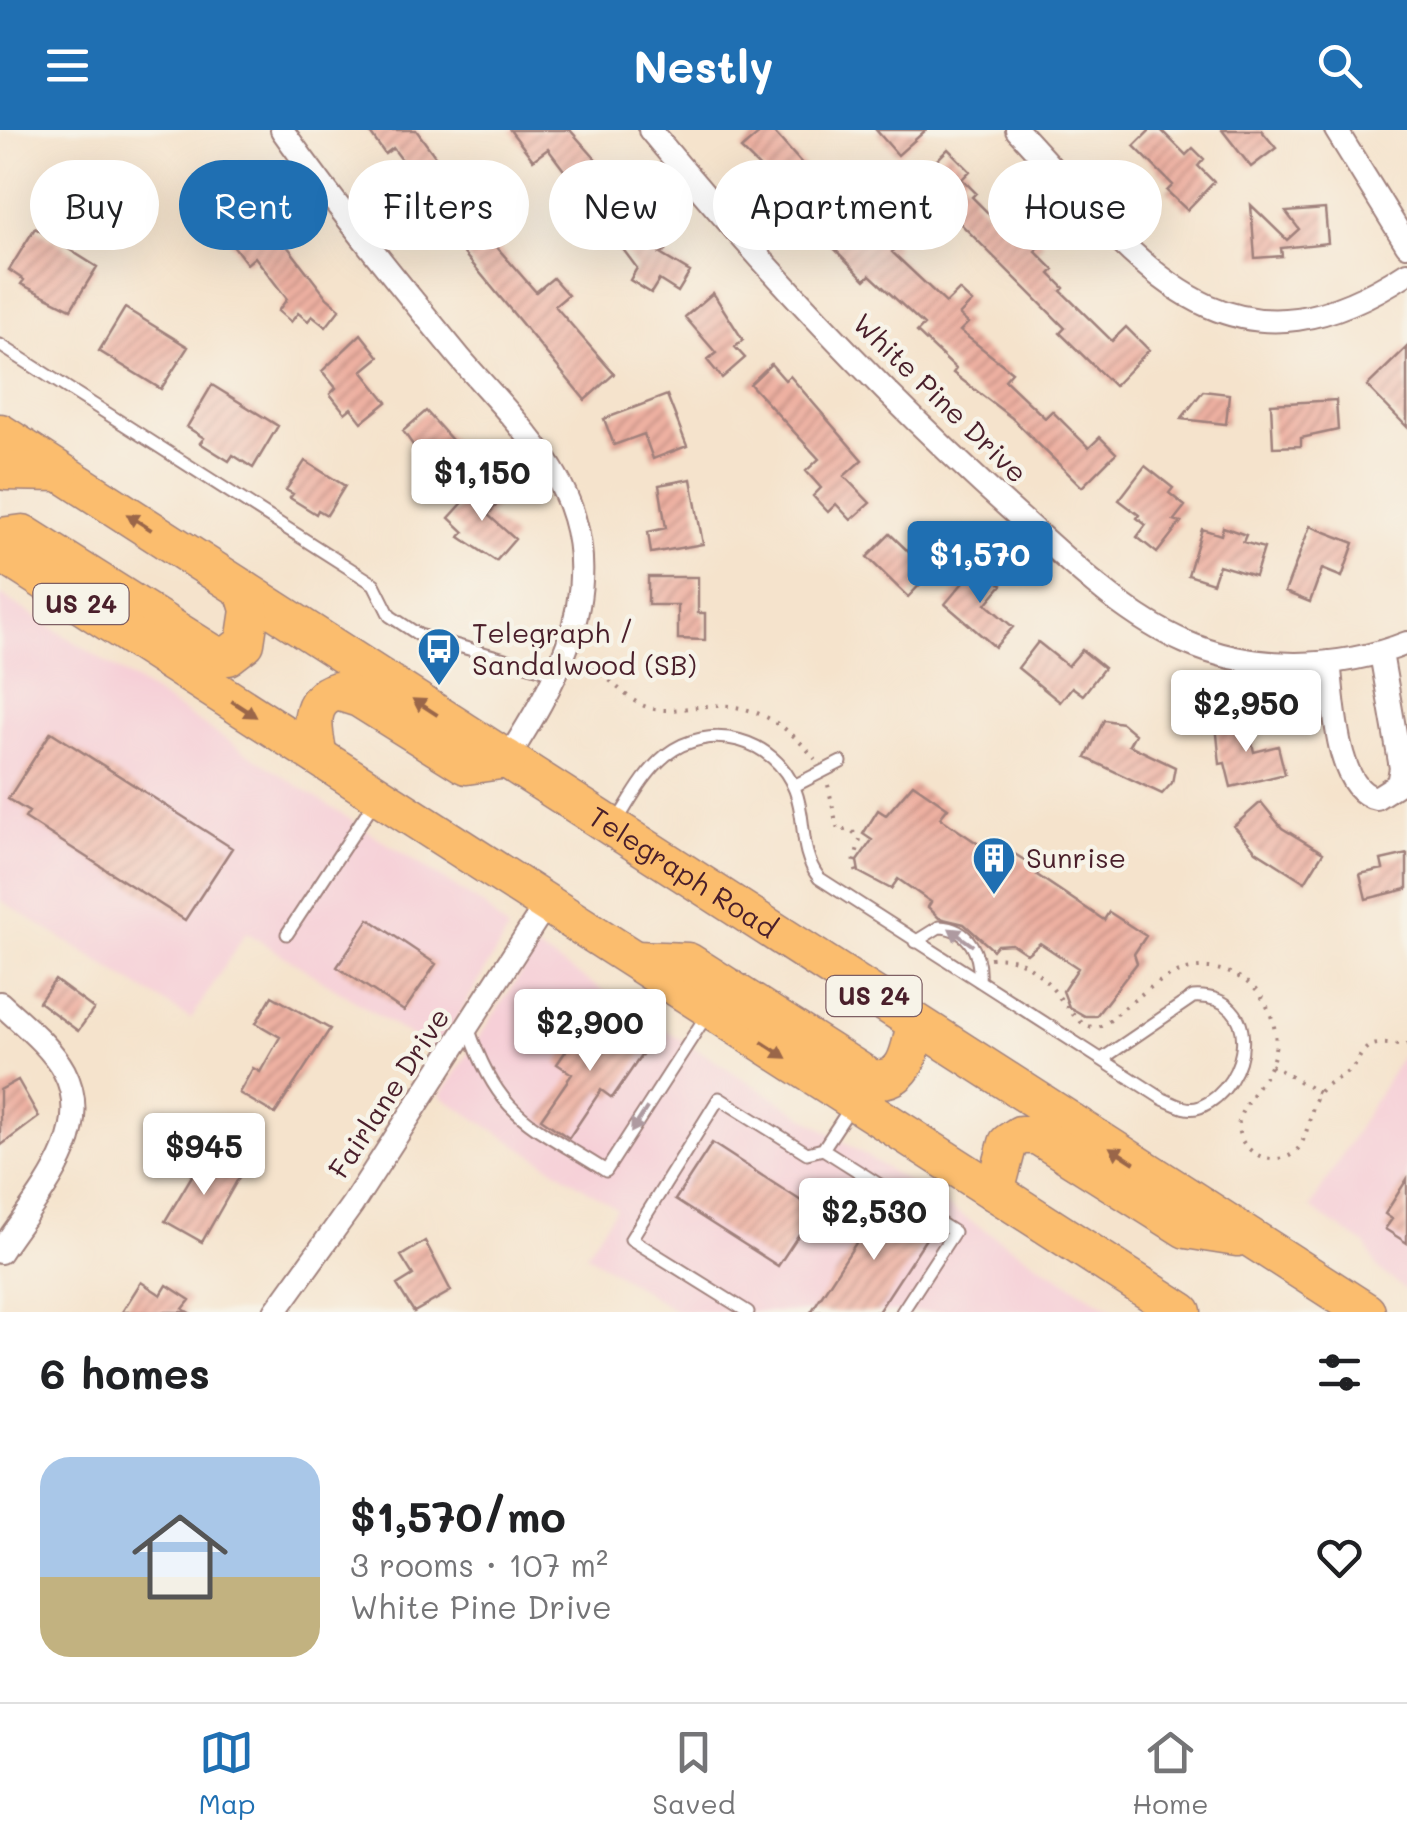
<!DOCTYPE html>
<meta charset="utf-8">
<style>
body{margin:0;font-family:Mali,sans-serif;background:#f2f2f2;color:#202124;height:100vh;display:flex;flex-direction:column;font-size:38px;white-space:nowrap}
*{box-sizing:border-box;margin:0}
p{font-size:32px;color:#757577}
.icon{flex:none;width:55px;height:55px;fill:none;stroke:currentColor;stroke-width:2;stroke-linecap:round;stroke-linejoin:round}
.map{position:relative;height:1182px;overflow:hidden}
.details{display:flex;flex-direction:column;background:#fff;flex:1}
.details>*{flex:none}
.banner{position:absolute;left:30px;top:30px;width:1348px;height:90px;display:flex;gap:20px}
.price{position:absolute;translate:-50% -85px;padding:0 22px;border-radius:10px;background:#fff;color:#222;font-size:32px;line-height:65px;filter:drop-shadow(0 2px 5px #0008)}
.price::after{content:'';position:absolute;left:50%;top:60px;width:30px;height:22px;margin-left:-15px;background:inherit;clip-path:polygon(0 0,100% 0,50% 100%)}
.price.selected{background:#1f6fb2;color:#fff}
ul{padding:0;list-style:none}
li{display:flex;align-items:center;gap:30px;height:250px;padding:0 40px}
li+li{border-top:2px solid #e0e0e0}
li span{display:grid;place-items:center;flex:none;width:280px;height:200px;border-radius:30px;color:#555}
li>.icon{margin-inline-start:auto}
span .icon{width:120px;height:120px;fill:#fffc;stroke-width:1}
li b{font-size:42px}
h2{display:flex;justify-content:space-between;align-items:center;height:120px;padding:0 40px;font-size:42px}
.chip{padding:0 35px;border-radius:45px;background:#fff;box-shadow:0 10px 40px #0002;font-size:35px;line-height:90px}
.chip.selected{background:#1f6fb2;color:#fff}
header{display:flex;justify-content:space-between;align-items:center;height:130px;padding:0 40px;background:#1f6fb2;color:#fff;font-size:45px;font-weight:700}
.tabs{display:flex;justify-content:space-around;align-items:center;height:140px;border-top:2px solid #e0e0e0;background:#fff;font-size:28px;color:#757577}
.tabs a{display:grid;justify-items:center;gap:5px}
.tabs .selected{color:#1f6fb2}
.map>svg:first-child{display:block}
</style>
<header><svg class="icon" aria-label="menu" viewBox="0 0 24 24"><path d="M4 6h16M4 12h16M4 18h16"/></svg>Nestly<svg class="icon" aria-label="search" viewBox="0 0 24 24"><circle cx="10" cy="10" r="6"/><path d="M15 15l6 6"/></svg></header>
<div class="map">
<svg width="1407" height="1182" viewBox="0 0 1407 1182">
<defs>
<pattern id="building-hatch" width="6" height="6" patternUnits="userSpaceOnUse" patternTransform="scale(2.5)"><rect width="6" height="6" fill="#eeb1a2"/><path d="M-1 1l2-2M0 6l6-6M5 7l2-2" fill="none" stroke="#c38f84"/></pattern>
</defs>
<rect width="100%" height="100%" fill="#f7f3e8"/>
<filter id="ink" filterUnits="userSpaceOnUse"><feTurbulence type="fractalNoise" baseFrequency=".01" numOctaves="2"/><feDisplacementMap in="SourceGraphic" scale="20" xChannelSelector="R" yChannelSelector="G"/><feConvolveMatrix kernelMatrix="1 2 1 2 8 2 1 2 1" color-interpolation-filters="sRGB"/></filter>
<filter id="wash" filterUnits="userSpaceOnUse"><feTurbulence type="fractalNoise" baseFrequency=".0048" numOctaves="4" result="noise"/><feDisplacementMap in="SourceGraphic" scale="40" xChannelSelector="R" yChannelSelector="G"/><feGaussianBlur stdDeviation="2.25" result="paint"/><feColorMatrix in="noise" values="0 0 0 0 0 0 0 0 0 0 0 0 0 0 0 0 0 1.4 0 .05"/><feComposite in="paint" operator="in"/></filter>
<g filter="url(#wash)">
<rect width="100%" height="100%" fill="#f5e3cc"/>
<!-- built -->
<path fill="#f6cfd7" d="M0 464 483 775 508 801 437 923 246 802 191 889 0 770Z
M537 819 1115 1182H677L586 1124 616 1078 440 966Z
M1407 917V1161L1378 1139 1366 1115 1310 1078Z"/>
<g id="blocks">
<!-- building -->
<path fill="url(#building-hatch)" d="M368 0H416L440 33 417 50 393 18 385 24Z
M510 0H570L622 59 619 62 628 75 666 120 660 124 690 142 678 162 659 150 651 163 630 150 637 138 548 19 533 30Z
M763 0H772L820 54 797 74 741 19Z
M876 0H926L898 25Z
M1150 0H1161L1186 25 1193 18 1204 29 1198 36 1214 52 1187 80 1167 61 1173 55 1134 16Z
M1222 0H1261L1276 18 1251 37Z
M948 19 970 41 962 49 976 63 972 67 1009 104 1022 92 1043 113 1035 121 1054 140 1050 144 1064 158 1061 161 1112 211 1126 197 1149 220 1114 256 1060 203 1065 198 934 67 925 77 914 65 923 56 917 50Z
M463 42 504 95 488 107 536 162 553 148 568 165 555 176 614 244 585 270 447 103 467 87 444 57Z
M237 61 252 82 262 74 286 105 281 108 327 168 340 179 326 197 312 186 308 191 298 183 291 192 278 181 287 169 255 127 247 134 224 103 233 96 218 76Z
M1251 75 1287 110 1299 99 1286 82 1325 79 1328 113 1281 118 1282 126 1255 128Z
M844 83 869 108 879 98 898 117 892 122 946 173 959 160 972 172 959 185 968 193 960 201 1012 242 1005 250 1045 288 1052 281 1089 318 1100 307 1116 323 1082 357 1012 288 953 243 956 239 917 202 924 195 870 145 865 150 821 105Z
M35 98 97 137 71 179 21 154 24 150 9 140Z
M713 163 743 210 735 217 745 228 722 248 707 230 716 223 685 187Z
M125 178 188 217 161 259 99 221Z
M361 204 379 227 362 241 387 272 362 292 351 278 345 283 330 264 336 258 322 241Z
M1407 217V297L1367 256Z
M771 234 785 250 790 246 862 330 844 346 870 373 851 390 836 374 828 382 813 366 821 358 806 341 819 329 750 254Z
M212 255 278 296 253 338 233 325 229 331 200 313 204 308 187 297Z
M1203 261 1229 264 1226 294 1181 289Z
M667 265 687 316 653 329 644 304 614 315 604 289Z
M1336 270 1338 300 1301 308V316L1273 317 1271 274Z
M426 281 467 327 445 347 431 332 427 335 403 301Z
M305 331 345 356 327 385 318 380 316 384 290 368 293 364 286 360Z
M1145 336 1173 358 1169 363 1185 376 1174 390 1181 392 1157 423 1137 407 1146 395 1137 388 1139 385 1119 370Z
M691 349 703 414 651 423 648 402 666 398 659 355Z
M480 354 500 371 488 385 515 409 496 431 460 407 464 402 449 388Z
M1310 396 1354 413 1342 447 1322 439 1310 472 1285 462Z
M1223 397 1246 405 1243 412 1264 418 1255 446 1219 435 1213 453 1188 445 1202 399 1221 405Z
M890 404 914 427 936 405 952 421 908 467 867 427Z
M978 435 1002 455 986 474 1013 497 995 517 945 474Z
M648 447H698V483H705V510L678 509V475H648Z
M1038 512 1068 536 1082 520 1104 538 1083 565 1072 557 1060 572 1018 538Z
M1246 587 1254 622 1278 616 1285 644 1231 657 1225 633 1220 634 1216 594Z
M1104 590 1122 593 1135 604 1129 615 1175 637 1172 653 1162 664 1086 628Z
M51 602 232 718 185 790 25 688 29 682 8 669Z
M913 654 948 678 940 688 983 717 989 708 1040 740 1037 745 1104 790 1109 782 1146 806 1134 824 1137 833 1096 886H1085L1069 877 1063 861 1078 838 1040 813 1027 824 1012 814 997 815 993 820 964 794 939 788 928 777 931 772 898 749 891 759 859 742 857 731 872 710 863 704 878 680 886 685Z
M1261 672 1282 698 1323 723 1305 752 1256 721 1234 696Z
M1407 724V759L1366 769 1360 744 1383 739 1381 730Z
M369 789 436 834 404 881 337 837Z
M55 850 94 879 78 901 39 872Z
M272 866 330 899 275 984 239 963 253 938 260 942 280 907 256 893Z
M589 887 643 923 612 968 601 960 569 1008 541 989 572 944 557 934Z
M18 950 39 987 0 1016V960Z
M712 1013 815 1080 778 1136 675 1070Z
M216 1024 243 1040 202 1112 165 1091 199 1034 208 1039Z
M1407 1049V1113L1385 1099 1392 1089 1385 1084Z
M884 1070 931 1101 878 1182H811Z
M425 1111 451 1161 414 1182 397 1155 413 1145 401 1126Z
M141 1152 161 1165 167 1155 190 1170 183 1179 188 1182H122Z"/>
</g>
</g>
<g filter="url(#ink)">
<use href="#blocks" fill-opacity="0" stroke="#a0817c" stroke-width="2.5"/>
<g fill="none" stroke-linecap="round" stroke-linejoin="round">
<!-- service casing -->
<g stroke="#a0817c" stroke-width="15">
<path id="service" d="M0 215 374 454 390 486 419 505 558 544
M794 656 841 632
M615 694C630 671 644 643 666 625 709 591 775 608 795 660 807 690 798 720 819 748L1163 969C1174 974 1188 982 1200 977 1252 955 1264 863 1193 867L1102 929
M287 804 376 669
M915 812 939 797C970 798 981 825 979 851
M468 897C499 989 529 992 606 1041L708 883
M823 1019 852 975
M748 1182 631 1109 719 968 807 1023 823 1019 954 1102 902 1182"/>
</g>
<!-- minor casing -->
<g stroke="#a0817c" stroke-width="26">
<path id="minor" d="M282 0C338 79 399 154 460 228 500 275 557 327 574 388 600 477 553 557 507 629
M650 0C763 137 884 266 1016 384 1068 430 1121 484 1185 512 1253 542 1339 540 1407 513
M1017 0C1137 128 1222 265 1407 143
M1336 0 1407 115
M1329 532C1334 568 1335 660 1376 668L1398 654 1401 638 1381 523
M0 873C21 893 50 915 64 941 98 1005 33 1071 0 1122
M275 1182 352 1075 547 773"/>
</g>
<!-- trunk casing -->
<g stroke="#a0817c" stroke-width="41">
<g id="trunk">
<path id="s1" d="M0 303 1366 1182"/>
<path d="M0 337 6 341 59 342"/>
<path d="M0 407 23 404 216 526H228L245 513 250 480 244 460"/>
<path d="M0 422 1182 1182"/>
<path d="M318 626C313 601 305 571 337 561L359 568 466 635 507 629"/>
<path d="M636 830 688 832 871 949C907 953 910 921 916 893"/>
<path d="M995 1062 1008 1013 1020 1005H1037L1186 1099 1237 1107"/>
</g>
</g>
<!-- path -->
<path stroke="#a0817c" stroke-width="4" stroke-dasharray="2.5 8" stroke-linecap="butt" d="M583 534C610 543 621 568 647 577 667 584 687 577 708 576 753 572 788 595 815 629
M828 655 838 701 850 699 860 709 854 733 857 744
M990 828C1051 820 1065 901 1097 897 1107 895 1114 886 1122 880 1153 854 1187 826 1230 843 1243 848 1257 858 1264 871 1274 887 1279 910 1273 929 1265 957 1221 987 1246 1016 1252 1023 1263 1029 1273 1029 1310 1030 1305 990 1317 967 1324 951 1340 950 1351 939 1359 932 1360 921 1370 916 1382 911 1395 916 1407 915
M1271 935 1319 963"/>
<!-- service -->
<use href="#service" stroke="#fff" stroke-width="11"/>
<!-- minor -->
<use href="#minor" stroke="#fff" stroke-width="22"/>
<!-- trunk -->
<use href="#trunk" stroke="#fbbd6e" stroke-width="38"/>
</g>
<!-- one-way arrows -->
<defs><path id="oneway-solid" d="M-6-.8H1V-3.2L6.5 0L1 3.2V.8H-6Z" transform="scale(2.5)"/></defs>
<g fill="#9a6649">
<use href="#oneway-solid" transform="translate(139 392) rotate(-147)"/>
<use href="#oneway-solid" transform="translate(425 577) rotate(-147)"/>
<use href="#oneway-solid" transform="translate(244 579) rotate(33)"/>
<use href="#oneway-solid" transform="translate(774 920) rotate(33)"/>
<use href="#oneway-solid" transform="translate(1122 1025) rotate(-147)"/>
</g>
<g fill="#ae9aa0">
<use href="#oneway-solid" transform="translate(961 807) rotate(-144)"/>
<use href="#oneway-solid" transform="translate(639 990) rotate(123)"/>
</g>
</g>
<!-- icons -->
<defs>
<g id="bus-pin" transform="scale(2.25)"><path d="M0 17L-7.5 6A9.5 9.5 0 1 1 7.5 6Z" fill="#1f6fb2" stroke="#f7f3e8"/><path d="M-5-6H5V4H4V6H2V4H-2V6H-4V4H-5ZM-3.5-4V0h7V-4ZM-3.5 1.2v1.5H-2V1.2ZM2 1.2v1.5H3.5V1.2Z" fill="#fff"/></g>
<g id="building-pin" transform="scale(2.25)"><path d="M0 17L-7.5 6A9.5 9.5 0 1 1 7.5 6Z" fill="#1f6fb2" stroke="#f7f3e8"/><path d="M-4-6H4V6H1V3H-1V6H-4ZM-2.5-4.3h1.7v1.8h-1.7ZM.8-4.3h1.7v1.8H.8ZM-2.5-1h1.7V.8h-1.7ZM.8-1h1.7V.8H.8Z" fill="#fff"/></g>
</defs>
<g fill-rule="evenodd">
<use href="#bus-pin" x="439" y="519"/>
<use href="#building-pin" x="994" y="728"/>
</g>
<g text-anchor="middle" stroke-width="9" stroke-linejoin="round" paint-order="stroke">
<!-- shield labels -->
<g fill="#f7f3e8" stroke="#7e5f64" stroke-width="2.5">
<rect x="33.5" y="454" width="95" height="40" rx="8"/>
<rect x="826.5" y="846" width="95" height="40" rx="8"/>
</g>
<g font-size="25" font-weight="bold" fill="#4a1f2b">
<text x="81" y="483">US 24</text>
<text x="874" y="875">US 24</text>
</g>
<!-- street labels -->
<g font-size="28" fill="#4a1f2b" stroke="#f7f3e8">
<text transform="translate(940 268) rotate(44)" y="10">White Pine Drive</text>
<text dy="10" stroke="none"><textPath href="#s1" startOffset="812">Telegraph Road</textPath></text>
<text transform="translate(389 963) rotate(-57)" y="10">Fairlane Drive</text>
</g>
<!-- poi labels -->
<g font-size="28" fill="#4a1f2b" stroke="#f7f3e8" text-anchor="start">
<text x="472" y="513">Telegraph /<tspan x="472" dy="32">Sandalwood (SB)</tspan></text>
<text x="1026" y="738">Sunrise</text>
</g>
</g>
</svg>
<b class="price" style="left:482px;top:394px">$1,150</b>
<b class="price selected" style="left:980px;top:476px">$1,570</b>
<b class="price" style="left:1246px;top:625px">$2,950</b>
<b class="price" style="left:590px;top:944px">$2,900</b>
<b class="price" style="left:204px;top:1068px">$945</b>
<b class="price" style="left:874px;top:1133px">$2,530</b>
<div class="banner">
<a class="chip">Buy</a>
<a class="chip selected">Rent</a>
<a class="chip">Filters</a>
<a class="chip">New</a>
<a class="chip">Apartment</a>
<a class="chip">House</a>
</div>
</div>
<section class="details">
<h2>6 homes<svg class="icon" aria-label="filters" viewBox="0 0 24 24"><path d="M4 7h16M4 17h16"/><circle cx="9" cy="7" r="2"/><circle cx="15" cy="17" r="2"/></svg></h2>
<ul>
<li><span style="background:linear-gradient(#a9c7e8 60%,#c2b280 0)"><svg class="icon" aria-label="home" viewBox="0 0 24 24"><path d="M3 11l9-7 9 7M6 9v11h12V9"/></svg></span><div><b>$1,570/mo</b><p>3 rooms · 107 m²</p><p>White Pine Drive</p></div><svg class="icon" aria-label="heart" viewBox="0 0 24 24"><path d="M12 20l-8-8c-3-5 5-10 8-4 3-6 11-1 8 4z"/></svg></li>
</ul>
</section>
<nav class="tabs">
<a class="selected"><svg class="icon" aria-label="map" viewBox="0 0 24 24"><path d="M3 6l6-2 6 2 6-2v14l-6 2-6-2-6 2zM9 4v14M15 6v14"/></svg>Map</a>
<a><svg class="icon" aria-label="saved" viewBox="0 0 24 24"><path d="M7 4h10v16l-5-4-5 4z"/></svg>Saved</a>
<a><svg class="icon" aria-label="home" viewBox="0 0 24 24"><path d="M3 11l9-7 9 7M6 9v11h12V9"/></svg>Home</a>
</nav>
